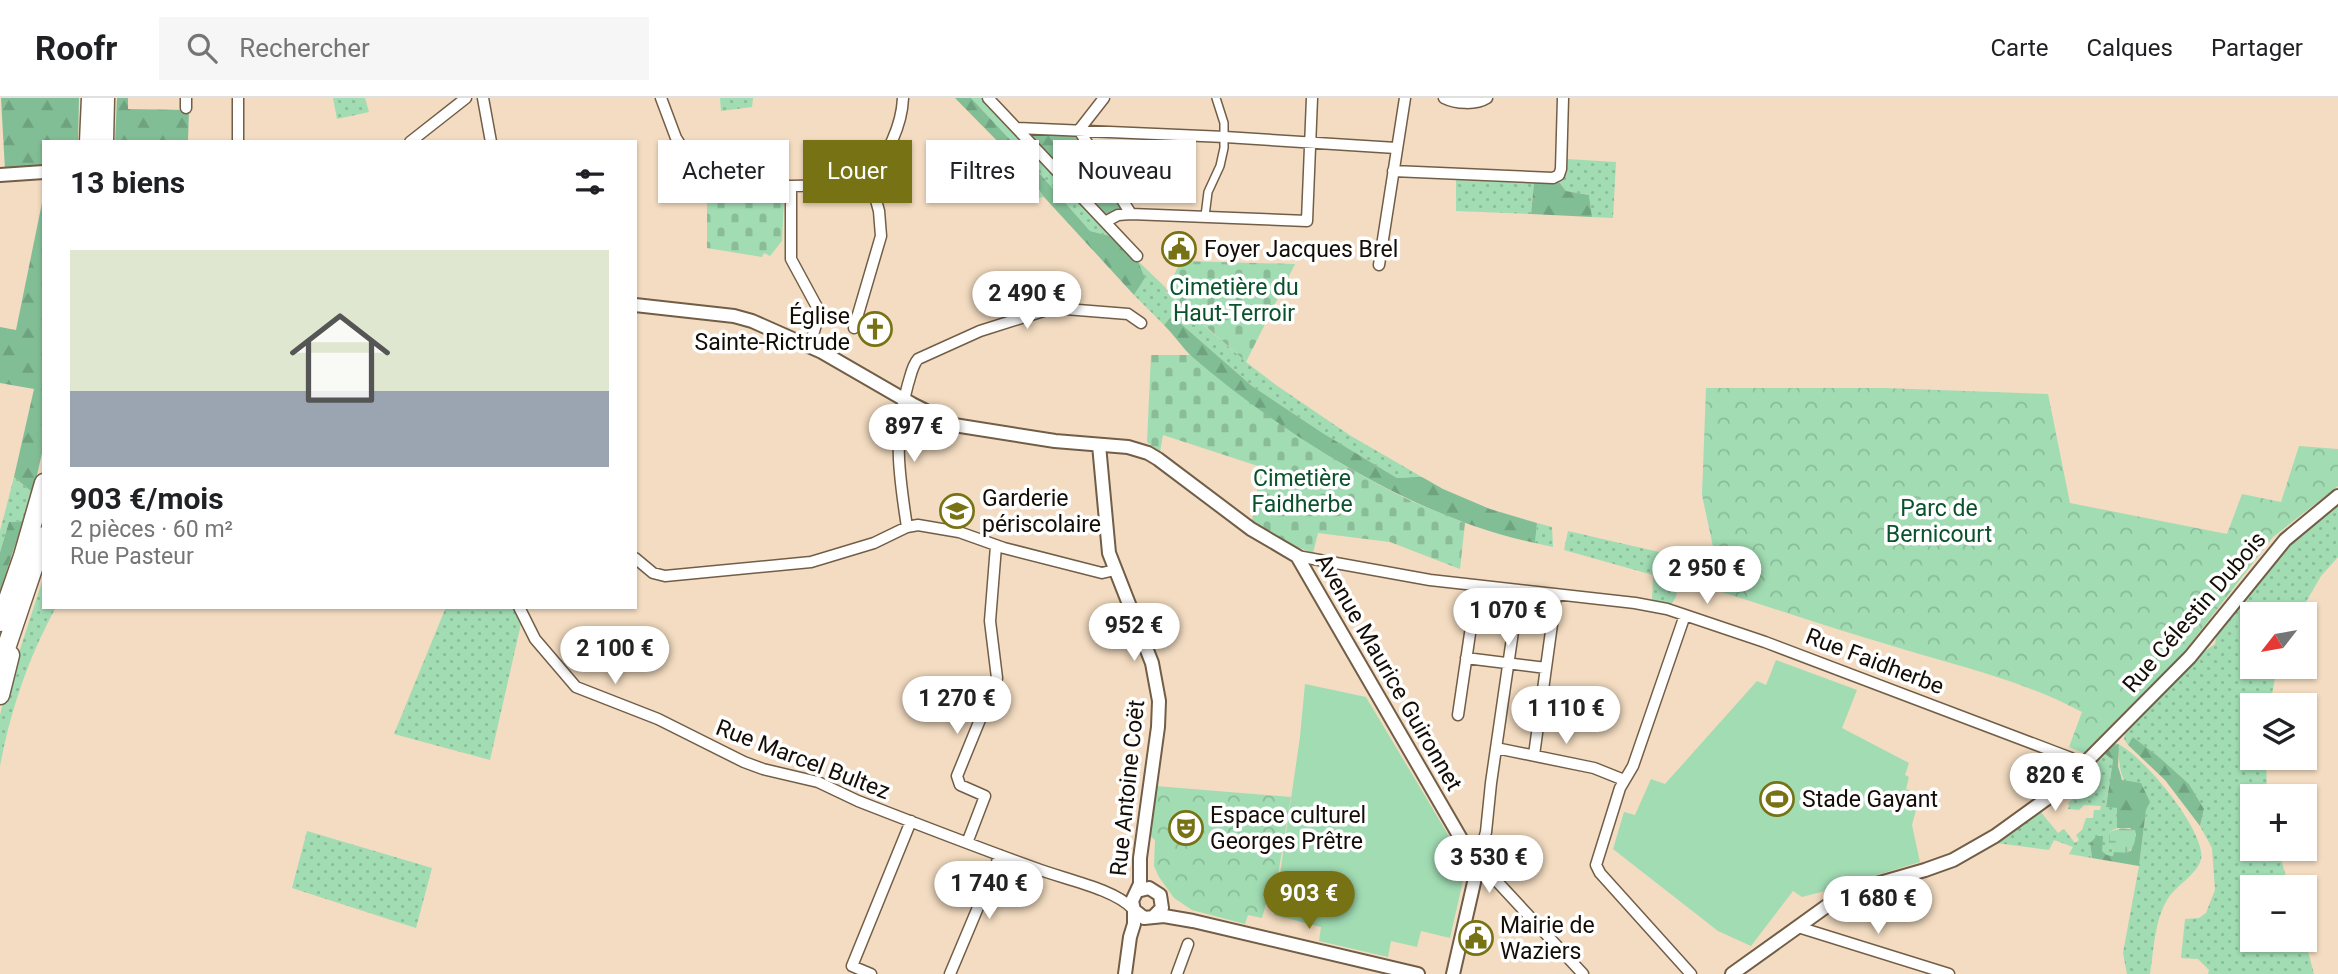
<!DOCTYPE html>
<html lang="fr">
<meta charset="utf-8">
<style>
body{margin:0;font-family:Roboto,sans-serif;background:#f6f6f6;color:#202124;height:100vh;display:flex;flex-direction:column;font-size:26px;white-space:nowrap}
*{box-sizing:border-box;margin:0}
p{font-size:23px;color:#757577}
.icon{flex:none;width:38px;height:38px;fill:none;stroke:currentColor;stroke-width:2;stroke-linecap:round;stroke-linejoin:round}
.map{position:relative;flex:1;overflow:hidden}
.panel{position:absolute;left:42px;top:42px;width:595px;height:469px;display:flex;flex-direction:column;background:#fff;border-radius:0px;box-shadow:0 2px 5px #0004}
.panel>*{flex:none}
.banner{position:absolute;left:658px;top:42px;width:665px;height:63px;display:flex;gap:14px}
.needle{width:46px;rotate:239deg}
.fabs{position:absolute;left:2240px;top:504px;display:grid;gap:14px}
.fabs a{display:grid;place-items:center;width:77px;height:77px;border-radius:0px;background:#fff;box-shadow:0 2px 5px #0004;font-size:35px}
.price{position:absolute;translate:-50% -60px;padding:0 16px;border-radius:24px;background:#fff;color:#222;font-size:23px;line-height:46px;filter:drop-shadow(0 2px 4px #0008)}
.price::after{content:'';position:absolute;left:50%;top:42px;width:21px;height:16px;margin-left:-10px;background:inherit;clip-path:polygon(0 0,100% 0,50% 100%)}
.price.selected{background:#777315;color:#fff}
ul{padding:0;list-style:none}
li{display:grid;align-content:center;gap:14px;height:371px;padding:0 28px}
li+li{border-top:2px solid #e0e0e0}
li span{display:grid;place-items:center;height:217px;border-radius:0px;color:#555}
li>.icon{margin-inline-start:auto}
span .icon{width:126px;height:126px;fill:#fffc;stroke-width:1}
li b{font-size:30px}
h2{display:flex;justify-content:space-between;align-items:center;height:84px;padding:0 28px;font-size:30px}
.chip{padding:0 24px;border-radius:0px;background:#fff;box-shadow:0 2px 5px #0004;font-size:24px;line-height:63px}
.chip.selected{background:#777315;color:#fff}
header{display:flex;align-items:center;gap:42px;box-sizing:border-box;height:98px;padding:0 35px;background:#fff;border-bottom:2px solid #e0e0e0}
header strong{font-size:33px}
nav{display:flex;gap:38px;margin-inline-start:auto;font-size:24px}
.search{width:490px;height:63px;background:#f6f6f6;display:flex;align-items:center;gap:18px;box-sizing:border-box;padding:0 24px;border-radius:0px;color:#757577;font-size:26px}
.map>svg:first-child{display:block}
</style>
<header>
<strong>Roofr</strong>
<div class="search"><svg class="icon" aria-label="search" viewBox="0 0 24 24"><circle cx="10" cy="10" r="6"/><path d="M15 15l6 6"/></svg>Rechercher</div>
<nav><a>Carte</a><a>Calques</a><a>Partager</a></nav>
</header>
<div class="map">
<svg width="2338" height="876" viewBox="0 0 2338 876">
<defs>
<pattern id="grass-dots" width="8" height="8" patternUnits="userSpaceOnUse" patternTransform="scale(1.75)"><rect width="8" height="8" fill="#a1dcb3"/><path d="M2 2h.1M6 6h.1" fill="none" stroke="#8abc98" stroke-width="1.8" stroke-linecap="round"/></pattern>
<pattern id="forest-firs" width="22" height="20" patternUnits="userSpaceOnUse" patternTransform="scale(1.75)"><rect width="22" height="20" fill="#82be95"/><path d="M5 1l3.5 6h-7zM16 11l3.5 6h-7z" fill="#6fa27f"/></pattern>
<pattern id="wetland-marsh" width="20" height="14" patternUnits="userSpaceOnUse" patternTransform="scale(1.75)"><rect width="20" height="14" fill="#a1dcb3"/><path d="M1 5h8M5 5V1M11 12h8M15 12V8" fill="none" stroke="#8abc98"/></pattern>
<pattern id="cemetery-stones" width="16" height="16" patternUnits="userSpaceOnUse" patternTransform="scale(1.75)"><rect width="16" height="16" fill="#a1dcb3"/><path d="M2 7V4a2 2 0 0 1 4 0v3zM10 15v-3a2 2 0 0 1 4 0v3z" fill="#8abc98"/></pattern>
<pattern id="park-crowns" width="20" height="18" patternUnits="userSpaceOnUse" patternTransform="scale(1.75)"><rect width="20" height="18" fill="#a1dcb3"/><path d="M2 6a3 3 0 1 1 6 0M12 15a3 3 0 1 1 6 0" fill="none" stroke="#8abc98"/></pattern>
</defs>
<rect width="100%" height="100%" fill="#f3dcc1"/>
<!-- grass -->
<path fill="url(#grass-dots)" d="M333 0H365L369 14 337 21Z
M720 0H753L752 9 721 13Z
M971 0H983L1114 139 1090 133 1026 60 1024 71 1044 99 1011 105 979 53 1001 49 1011 57 1016 48Z
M1082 44 1115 97 1091 105 1061 72 1074 62Z
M1567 61 1616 64 1613 120 1592 119 1589 97 1566 93 1559 84 1567 75Z
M1456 82 1534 85 1531 116 1456 113Z
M1138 163 1166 190V194L1246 264 1276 287 1351 338 1422 379 1397 380 1321 334 1252 288 1173 219 1164 227 1134 197 1145 180Z
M14 379 33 395 23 423 9 424 0 454V433Z
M2338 406V459L2321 478 2299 516H2252V569H2277L2270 607H2252V660H2266L2267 698H2252V751H2278L2289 789H2252V842H2305L2314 876H2208L2209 872 2198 861 2181 860 2185 821 2199 820 2206 815 2215 792 2212 750 2200 728 2204 711 2189 686 2159 659 2134 640 2128 647 2124 641 2125 635 2201 556 2215 546 2217 535 2288 446Z
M1537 425 1552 429 1553 449 1535 445Z
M1568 433 1672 457C1671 477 1686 493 1669 508L1652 503 1653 477 1564 452Z
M44 478V509H56C29 558 10 613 0 668V617L4 600Z
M446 509H514L521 526 490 662 394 636Z
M2113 644C2138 650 2207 734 2201 761 2198 776 2175 788 2167 802 2154 824 2154 852 2150 876H2127L2123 855 2139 768 2146 712C2127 689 2118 681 2119 651Z
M2104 655 2113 662 2106 708 2117 710V730L2109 734V747L2114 754V758L2107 757 2102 753V738L2090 745 2092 760 2069 756 2073 749 2054 742 2049 752 1997 745 2040 713 2058 735 2064 731 2075 745 2079 742 2076 737 2082 732 2086 720H2093L2094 712H2100L2101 708 2084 707 2079 712 2068 711 2069 708 2068 705 2074 700 2067 692Z
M307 733 432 770 416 830 292 790Z"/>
<!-- forest -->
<path fill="url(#forest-firs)" d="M1 0H79L78 44H44V69L5 72Z
M117 0H128V11L189 12 188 42 115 44Z
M955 0H971L1016 48 1011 57Z
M1034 36 1079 38 1082 44 1074 62 1061 72 1031 41Z
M1026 60 1090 133 1114 139 1138 163 1145 180 1134 197 1044 99 1024 70Z
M1559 84 1566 93 1589 97 1592 119 1531 116 1534 85Z
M44 95V346L33 395 14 379 34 291 0 285V229L16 232Z
M1115 97 1125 113 1106 120 1091 105 1099 99Z
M1172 218 1252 288 1321 334 1397 380 1422 379 1443 391 1490 411 1537 425 1535 445C1455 428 1382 391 1312 348 1270 322 1228 293 1192 259 1182 249 1174 237 1164 227Z
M23 423 0 493V454L9 424Z
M2133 639 2159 659 2189 686 2204 711 2200 728 2165 682 2128 647Z
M2113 644 2119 650 2118 668 2122 682 2141 685 2150 704 2146 712 2139 768 2092 760 2090 745 2097 738H2103L2102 753 2107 757 2113 758 2114 754 2131 753 2136 736 2130 730H2117V710L2106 709 2113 662 2104 655Z"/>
<!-- wetland -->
<path fill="url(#wetland-marsh)" d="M2122 730 2135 732C2137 739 2134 751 2127 755L2114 754 2109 747V734Z"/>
<!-- cemetery -->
<path fill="url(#cemetery-stones)" d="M707 89 774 92 784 102 782 143 770 158 764 155 762 159 707 150Z
M1181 163 1295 166 1246 264 1166 193Z
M1151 257H1190C1253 311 1321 357 1395 395 1418 407 1442 415 1465 425L1460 471 1390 444 1318 435 1313 455 1284 444 1252 423 1261 369 1163 337 1160 354 1147 344Z"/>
<!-- park -->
<path fill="url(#park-crowns)" d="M1706 290H1884L2048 296 2070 405 2227 436 2242 396 2281 404 2299 348 2338 351V388L2273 439 2184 554 2086 656 2069 649 2082 614C2024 583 1959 568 1896 549 1834 531 1773 510 1712 491L1715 458 1702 397Z
M1156 688 1291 699 1277 783 1273 782 1262 820 1248 817 1245 826 1192 812 1174 800 1159 779 1154 768 1155 742 1150 738Z"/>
<!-- garden -->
<path fill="#a1dcb3" d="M1776 562 1857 592 1842 630 1909 665 1905 677 1909 679 1906 691 1913 694 1909 709 1916 712 1912 727 1920 764 1840 788 1830 794 1829 792 1802 799 1793 793 1751 848 1718 833 1613 751 1624 714 1635 717 1651 681 1665 686 1757 583 1766 587Z
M1305 586 1366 599 1462 760 1465 774 1450 840 1421 833 1417 849 1391 843 1388 859 1319 843 1321 829 1274 817 1300 639Z"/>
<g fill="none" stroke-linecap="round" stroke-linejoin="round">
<!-- pedestrian casing -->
<g stroke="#725e47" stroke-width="10">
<path id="pedestrian" d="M1205 118 1208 94 1220 68 1224 50V25L1216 0"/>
</g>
<!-- minor casing -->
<g stroke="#725e47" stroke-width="13">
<path id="minor" d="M238 0V44
M483 0 491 44
M661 0 676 40 703 83 710 85 791 88
M988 0 1137 158
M1104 0 1079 32 1131 116
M1444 0C1456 6 1476 7 1487 0
M186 10V0
M1017 30 1225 39 1396 50
M410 44 466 0
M1393 73 1553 80 1559 77 1561 71 1563 0
M1105 124 1118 117 1131 116 1307 123 1312 0
M1379 167 1405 0
M854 230 881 138 879 113 868 74
M810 247 818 220 817 209 791 161V88C812 88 847 86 866 76 888 63 902 24 903 0
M907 429C899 377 893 338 908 286 911 277 912 268 918 261L980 233 1053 210 1128 216 1141 225
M1297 458 1430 482 1635 505 1667 511 1765 544 2071 660 2081 669
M635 460 653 475 665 478 811 464 874 445 907 429 918 427 959 434 1004 450 1102 475 1115 472
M519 509 535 541 576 589 658 621 744 664 763 671 818 684 858 703C917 726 976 749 1035 770 1063 781 1113 790 1133 811
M1685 517 1633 668 1620 690 1596 767 1600 775 1691 876
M1466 560 1546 570
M1458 617 1477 488
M1496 650 1594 670 1624 682
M1534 657 1556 497
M967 745 985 698 960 687 957 678 997 580 990 523 996 448
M1466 748 1479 747 1483 744 1486 734 1491 685 1519 492
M1476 773 1491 777 1583 876
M1798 829 1949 876
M871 876 852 868 911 723
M950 876 1000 757
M1177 876 1188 846"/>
</g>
<!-- tertiary casing -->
<g stroke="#725e47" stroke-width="16">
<path id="tertiary" d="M0 77 44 74
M635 207 734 218 752 223 822 254 912 306 954 327 1055 343 1128 349 1148 355 1158 361 1251 431 1297 458 1475 765V780L1453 876
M1099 347 1109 455 1152 565 1159 603 1158 629 1140 760V786L1132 803 1134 812 1144 820 1164 818 1193 823 1418 876
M1137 793 1149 790 1160 797 1162 810 1154 818
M1125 876 1130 839 1134 826V812
M1732 876 1838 800 1859 791 1925 772 1953 762 1995 738 2045 702 2081 669 2190 559 2285 442 2338 398"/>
</g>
<!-- motorway casing -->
<g stroke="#725e47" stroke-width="21">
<path id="motorway" d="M89 44 91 0
M104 44 105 0
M0 524 23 458 44 385
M0 568 44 438
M0 597 10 557"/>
</g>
<!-- pedestrian -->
<use href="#pedestrian" stroke="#fff" stroke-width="7"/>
<!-- minor -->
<use href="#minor" stroke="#fff" stroke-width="10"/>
<!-- tertiary -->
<use href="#tertiary" stroke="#fff" stroke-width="12"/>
<!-- motorway -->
<use href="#motorway" stroke="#fff" stroke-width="18"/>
</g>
<!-- icons -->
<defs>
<g id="civic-ring" transform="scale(1.75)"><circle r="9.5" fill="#fff" stroke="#777315" stroke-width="1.5"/><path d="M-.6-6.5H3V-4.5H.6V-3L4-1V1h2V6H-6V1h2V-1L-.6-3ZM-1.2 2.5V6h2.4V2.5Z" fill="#777315"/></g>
<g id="church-ring" transform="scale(1.75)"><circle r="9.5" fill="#fff" stroke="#777315" stroke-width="1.5"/><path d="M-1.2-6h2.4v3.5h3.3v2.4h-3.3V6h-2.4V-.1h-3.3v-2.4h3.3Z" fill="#777315"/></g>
<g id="school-ring" transform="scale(1.75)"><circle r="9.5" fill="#fff" stroke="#777315" stroke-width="1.5"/><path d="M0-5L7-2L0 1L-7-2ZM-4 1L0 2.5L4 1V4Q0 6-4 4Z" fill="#777315"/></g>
<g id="stadium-ring" transform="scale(1.75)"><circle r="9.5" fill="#fff" stroke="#777315" stroke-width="1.5"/><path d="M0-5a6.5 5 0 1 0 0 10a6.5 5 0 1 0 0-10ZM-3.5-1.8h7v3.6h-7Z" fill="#777315"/></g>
<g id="theatre-ring" transform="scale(1.75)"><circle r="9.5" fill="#fff" stroke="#777315" stroke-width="1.5"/><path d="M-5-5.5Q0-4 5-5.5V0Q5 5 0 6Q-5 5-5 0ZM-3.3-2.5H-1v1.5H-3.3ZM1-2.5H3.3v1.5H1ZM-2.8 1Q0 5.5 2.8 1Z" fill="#777315"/></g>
</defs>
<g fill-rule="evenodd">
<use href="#civic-ring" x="1179" y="151"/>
<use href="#church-ring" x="875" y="231"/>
<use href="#school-ring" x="957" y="413"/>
<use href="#stadium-ring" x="1777" y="701"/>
<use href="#theatre-ring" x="1186" y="730"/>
<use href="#civic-ring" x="1476" y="840"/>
</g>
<g text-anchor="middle" stroke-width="7" stroke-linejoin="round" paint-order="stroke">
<!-- poi labels -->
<g font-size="23" fill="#140d05" stroke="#fff" text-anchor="start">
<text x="1204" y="159">Foyer Jacques Brel</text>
<text x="850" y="226" text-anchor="end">Église<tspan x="850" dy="26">Sainte-Rictrude</tspan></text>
<text x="982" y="408">Garderie<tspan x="982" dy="26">périscolaire</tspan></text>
<text x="1802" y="709">Stade Gayant</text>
<text x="1210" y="725">Espace culturel<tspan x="1210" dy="26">Georges Prêtre</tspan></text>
<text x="1500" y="835">Mairie de<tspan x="1500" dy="26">Waziers</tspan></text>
</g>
<!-- park labels -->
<g font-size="23" fill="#0a522c" stroke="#fff">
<text x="1234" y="197">Cimetière du<tspan x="1234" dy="26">Haut-Terroir</tspan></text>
<text x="1302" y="388">Cimetière<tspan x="1302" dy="26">Faidherbe</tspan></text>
<text x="1939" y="418">Parc de<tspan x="1939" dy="26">Bernicourt</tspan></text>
</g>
<!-- street labels -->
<g font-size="23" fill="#140d05" stroke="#fff">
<text transform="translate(2194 514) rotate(-49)" y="8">Rue Célestin Dubois</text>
<text transform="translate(1875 563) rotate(21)" y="8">Rue Faidherbe</text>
<text transform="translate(1389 574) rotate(60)" y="8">Avenue Maurice Guironnet</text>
<text transform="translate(803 661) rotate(21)" y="8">Rue Marcel Bultez</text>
<text transform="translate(1127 690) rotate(-84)" y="8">Rue Antoine Coët</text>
</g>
</g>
</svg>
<div class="fabs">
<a><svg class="needle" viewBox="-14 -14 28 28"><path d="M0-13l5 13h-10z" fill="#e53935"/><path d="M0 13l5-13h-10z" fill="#757577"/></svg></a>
<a><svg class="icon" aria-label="layers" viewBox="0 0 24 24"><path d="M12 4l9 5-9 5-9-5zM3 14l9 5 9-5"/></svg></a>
<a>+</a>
<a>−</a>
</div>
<b class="price" style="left:1027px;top:233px">2 490 €</b>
<b class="price" style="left:914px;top:366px">897 €</b>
<b class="price" style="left:1707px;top:508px">2 950 €</b>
<b class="price" style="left:1508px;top:550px">1 070 €</b>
<b class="price" style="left:1134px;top:565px">952 €</b>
<b class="price" style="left:615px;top:588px">2 100 €</b>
<b class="price" style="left:957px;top:638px">1 270 €</b>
<b class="price" style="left:1566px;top:648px">1 110 €</b>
<b class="price" style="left:2055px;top:715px">820 €</b>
<b class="price" style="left:1489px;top:797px">3 530 €</b>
<b class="price" style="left:989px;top:823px">1 740 €</b>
<b class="price selected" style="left:1309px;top:833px">903 €</b>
<b class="price" style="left:1878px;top:838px">1 680 €</b>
<div class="banner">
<a class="chip">Acheter</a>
<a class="chip selected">Louer</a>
<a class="chip">Filtres</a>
<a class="chip">Nouveau</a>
</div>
<section class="panel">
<h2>13 biens<svg class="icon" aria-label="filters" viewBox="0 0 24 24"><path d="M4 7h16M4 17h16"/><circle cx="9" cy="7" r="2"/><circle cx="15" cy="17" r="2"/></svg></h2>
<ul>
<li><span style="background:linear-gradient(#dfe7d0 65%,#9aa5b1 0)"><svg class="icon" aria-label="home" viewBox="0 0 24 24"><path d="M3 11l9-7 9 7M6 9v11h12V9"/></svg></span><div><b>903 €/mois</b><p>2 pièces · 60 m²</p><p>Rue Pasteur</p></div></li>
</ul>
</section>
</div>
